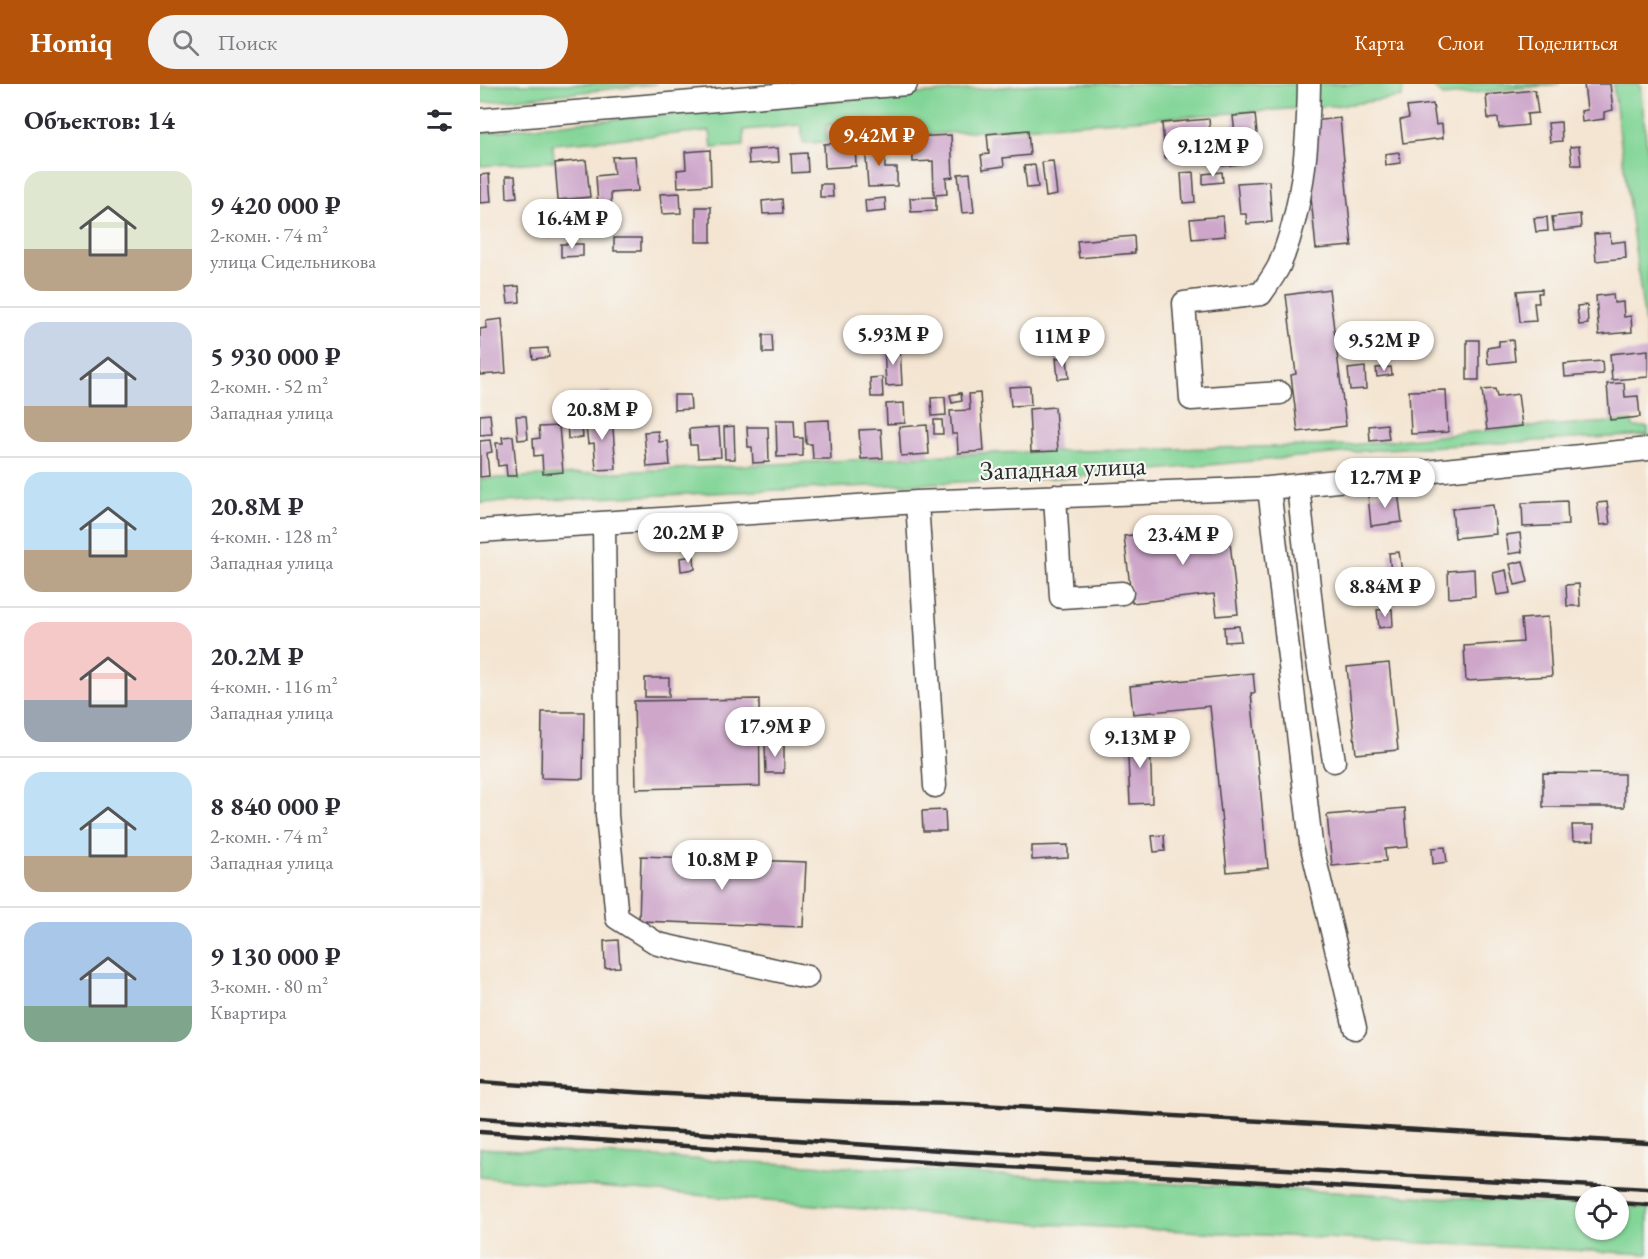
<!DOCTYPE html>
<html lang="ru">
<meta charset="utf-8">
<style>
body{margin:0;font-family:"EB Garamond",serif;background:#f2f2f3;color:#2b2b33;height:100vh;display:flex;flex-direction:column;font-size:22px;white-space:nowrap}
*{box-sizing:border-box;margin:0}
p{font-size:20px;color:#7c7c81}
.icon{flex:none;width:33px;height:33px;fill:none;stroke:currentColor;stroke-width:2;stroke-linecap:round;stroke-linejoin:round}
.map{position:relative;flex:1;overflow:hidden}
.side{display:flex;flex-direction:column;background:#fff;width:480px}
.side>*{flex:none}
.buttons{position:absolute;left:1095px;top:1102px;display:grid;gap:12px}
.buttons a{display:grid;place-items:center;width:54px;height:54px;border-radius:50%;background:#fff;box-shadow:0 2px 4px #0004;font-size:30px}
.price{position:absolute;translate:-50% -51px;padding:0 14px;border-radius:21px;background:#fff;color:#222;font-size:20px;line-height:39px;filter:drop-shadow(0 2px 3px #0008)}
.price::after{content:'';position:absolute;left:50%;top:36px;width:18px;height:14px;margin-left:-9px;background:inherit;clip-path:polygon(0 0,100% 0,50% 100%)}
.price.on{background:#b45309;color:#fff}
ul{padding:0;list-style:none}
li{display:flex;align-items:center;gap:18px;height:150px;padding:0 24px}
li+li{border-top:2px solid #e1e1e2}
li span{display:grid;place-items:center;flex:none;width:168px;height:120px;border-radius:18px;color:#555}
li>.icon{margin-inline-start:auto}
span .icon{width:72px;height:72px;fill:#fffc;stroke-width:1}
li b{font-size:26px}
h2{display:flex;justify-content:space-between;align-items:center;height:72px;padding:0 24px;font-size:26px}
header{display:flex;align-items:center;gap:36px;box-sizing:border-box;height:84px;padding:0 30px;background:#b45309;color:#fff}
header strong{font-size:28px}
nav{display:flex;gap:33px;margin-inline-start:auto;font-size:21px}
.search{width:420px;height:54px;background:#f2f2f3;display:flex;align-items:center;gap:15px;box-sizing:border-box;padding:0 21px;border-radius:33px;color:#7c7c81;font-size:22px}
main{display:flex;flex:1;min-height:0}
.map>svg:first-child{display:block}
</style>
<header>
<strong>Homiq</strong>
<div class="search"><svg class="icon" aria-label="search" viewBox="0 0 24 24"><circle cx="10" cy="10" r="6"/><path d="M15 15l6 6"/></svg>Поиск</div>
<nav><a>Карта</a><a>Слои</a><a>Поделиться</a></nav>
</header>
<main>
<section class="side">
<h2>Объектов: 14<svg class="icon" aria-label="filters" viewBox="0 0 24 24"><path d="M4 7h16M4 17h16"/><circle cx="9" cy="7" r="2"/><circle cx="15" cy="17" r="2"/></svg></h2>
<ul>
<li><span style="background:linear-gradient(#dfe7d0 65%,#b9a48a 0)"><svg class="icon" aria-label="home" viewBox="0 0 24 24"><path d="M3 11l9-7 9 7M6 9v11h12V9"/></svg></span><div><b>9 420 000 ₽</b><p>2-комн. · 74 m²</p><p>улица Сидельникова</p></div></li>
<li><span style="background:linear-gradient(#c9d6e8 70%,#b9a48a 0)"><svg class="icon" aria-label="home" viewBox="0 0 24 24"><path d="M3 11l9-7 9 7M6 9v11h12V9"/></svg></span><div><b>5 930 000 ₽</b><p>2-комн. · 52 m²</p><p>Западная улица</p></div></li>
<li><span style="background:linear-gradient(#bfe0f5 65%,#b9a48a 0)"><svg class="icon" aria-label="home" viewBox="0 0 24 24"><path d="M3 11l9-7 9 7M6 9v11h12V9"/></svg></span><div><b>20.8M ₽</b><p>4-комн. · 128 m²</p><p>Западная улица</p></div></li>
<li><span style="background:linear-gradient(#f6c9c9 65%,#9aa5b1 0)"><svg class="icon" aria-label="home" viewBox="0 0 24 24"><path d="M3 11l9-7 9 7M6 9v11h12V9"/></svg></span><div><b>20.2M ₽</b><p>4-комн. · 116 m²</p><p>Западная улица</p></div></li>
<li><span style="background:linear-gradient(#bfe0f5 70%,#b9a48a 0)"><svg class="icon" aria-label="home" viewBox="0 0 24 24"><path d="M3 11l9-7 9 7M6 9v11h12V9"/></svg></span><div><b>8 840 000 ₽</b><p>2-комн. · 74 m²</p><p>Западная улица</p></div></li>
<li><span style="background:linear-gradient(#a9c7e8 70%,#7fa58c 0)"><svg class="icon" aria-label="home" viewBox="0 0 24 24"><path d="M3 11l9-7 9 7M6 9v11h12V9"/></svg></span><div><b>9 130 000 ₽</b><p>3-комн. · 80 m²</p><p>Квартира</p></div></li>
</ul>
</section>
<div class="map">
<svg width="1168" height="1175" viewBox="0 0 1168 1175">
<rect width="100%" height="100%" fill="#f6f6f2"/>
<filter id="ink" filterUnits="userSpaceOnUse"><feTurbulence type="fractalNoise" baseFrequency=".0167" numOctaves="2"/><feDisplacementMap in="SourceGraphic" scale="12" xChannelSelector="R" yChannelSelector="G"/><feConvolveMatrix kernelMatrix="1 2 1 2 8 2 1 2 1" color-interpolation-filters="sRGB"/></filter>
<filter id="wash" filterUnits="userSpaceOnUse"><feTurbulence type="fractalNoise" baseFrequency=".008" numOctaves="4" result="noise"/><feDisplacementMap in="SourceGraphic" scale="24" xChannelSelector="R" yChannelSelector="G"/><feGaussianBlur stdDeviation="1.35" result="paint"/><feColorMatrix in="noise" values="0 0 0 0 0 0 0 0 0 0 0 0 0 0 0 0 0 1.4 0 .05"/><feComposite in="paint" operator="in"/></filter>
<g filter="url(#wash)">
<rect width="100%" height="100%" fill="#f4e5d2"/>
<!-- green -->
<path fill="#82d597" stroke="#568061" stroke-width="1.5" d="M25 0H177L0 19V3Z
M557 0H1080L963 12 950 0 923 3 922 13 864 21 383 55 382 39 346 41V58L323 59 321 41 264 46V62L232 64 230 47 73 60 74 77 0 82V49L102 38Z
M1133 0H1160L1168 72V263Z
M1152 337 1153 343H1168V351L907 365 597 393 0 419V395L506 369 870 361 1043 343Z
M0 1064 1105 1121 1106 1146H1138L1139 1123 1168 1124V1170L563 1140 0 1093Z"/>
<g id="blocks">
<!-- building -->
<path fill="#cda6ca" d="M1104 0H1130L1133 26 1124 28V35L1102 38 1101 27 1107 26Z
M1055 6 1058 29 1047 30 1048 41 1019 44 1018 34 1008 35 1006 11Z
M953 20 956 41 962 40 963 54 923 59 920 36 929 34 927 23Z
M775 30 777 49 755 51 753 32Z
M860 34 872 162 836 165 827 71 832 37Z
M729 35 732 69 685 74 682 39Z
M1081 38 1082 57 1070 58 1068 39Z
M548 46 550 71 523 74 524 82 503 85 501 71 509 70 507 50Z
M471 51 473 93 466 94 467 110 454 111 453 77 433 78 432 53Z
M757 53 760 80 743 82 740 55Z
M375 58 376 82 345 84 344 60Z
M404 58 405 84H417V102L388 103 385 59Z
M1099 62 1101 81H1092L1090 63Z
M298 64 299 78 269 80 268 66Z
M230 66 231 101 198 103 197 86 206 85 205 68Z
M919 68 920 79 906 81 905 70Z
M327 69 328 88 312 89 311 70Z
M155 72 158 107 131 109 132 135 119 136 116 92 134 90 132 73Z
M106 76 110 113 78 116 75 79Z
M573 77 577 111 566 113 562 78Z
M555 81 558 103 547 104 544 82Z
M713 88 715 118 703 119 701 89Z
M742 88 743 98 723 100V90Z
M490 89 494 128 482 129 478 90Z
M9 90 11 118 0 119V91Z
M26 92H35L37 113 27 114Z
M789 97 792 138 767 140 766 130H760L757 99Z
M340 100H352L353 113H340Z
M200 109 201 129 182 130 180 110Z
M456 113V127L431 128 430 114Z
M405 114 406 127 386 129 385 116Z
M302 115 303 129 283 130 282 117Z
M58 121H71L70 153 58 152Z
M216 123H231V158H216Z
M1100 130 1101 144 1074 147 1072 133Z
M743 132 745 152 712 155 710 135Z
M1067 133 1068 147 1056 148 1054 134Z
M1130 149 1131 159 1145 157 1146 174 1116 177 1114 150Z
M654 152 655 169 599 174 597 157Z
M134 154H161V167H134Z
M81 160H103V172L81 173Z
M39 202 40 218 28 219 26 203Z
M849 205 866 342 818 348 811 291 816 290 806 211Z
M1062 205V209H1058L1059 219H1054L1056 237 1040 238 1037 207Z
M1133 210 1134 219 1143 218 1144 233 1151 232 1152 248 1119 251 1116 212Z
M1107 221 1108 240 1099 241 1097 222Z
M22 235 26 289 0 291V245L6 244V237Z
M283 251H292L293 269H283Z
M904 252 906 271 893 272 891 253Z
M987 256H999V296H987Z
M1033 256 1035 277 1008 280 1007 264 1019 262V257Z
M875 259H883L885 272 876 273Z
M404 262H420L422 301 406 302Z
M68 264 69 273 53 275 52 265Z
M1168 266V293L1132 296 1130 270Z
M587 273 589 294 578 295 576 274Z
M1122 277 1123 290 1085 293 1084 280Z
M885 283 886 305 870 306 868 285Z
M911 283 912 291 897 293 896 284Z
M402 293 403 313H391L390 294Z
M1144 299 1145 313 1158 312 1160 333 1130 336 1127 300Z
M550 302 551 321 531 322 529 303Z
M1015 305 1017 313 1038 310 1042 342 1007 346 1002 306Z
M966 306 968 348 931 350 929 307Z
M131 308 132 328 122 329 120 309Z
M481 309 482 317 472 319 470 311Z
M500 309 504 367 478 369 477 350H472L470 327 490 326 489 310Z
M194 311H210L211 325 194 326Z
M465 313 466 331 452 332 451 314Z
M424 319 425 339 407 340 406 320Z
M575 323 578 367 551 368 549 325Z
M10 330 12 350 0 351V331Z
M132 331 136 385 116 386 114 359 108 360 105 333Z
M36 332H46L48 355 38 356Z
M101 334 103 353 88 355 87 335Z
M296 336H314L315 354H323V372L297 373Z
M349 336 351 375H333L332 360H326L325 337Z
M454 336H462L463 350H454Z
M907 340 909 355 890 357 889 342Z
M447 341 449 370 421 372 419 343Z
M79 342 83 388 63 390 62 371 54 372 53 355 60 354 59 343Z
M254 342 255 375H245L244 343Z
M239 343 241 373 218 374 217 361H210L209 345Z
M267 343H288L289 378 273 379 272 363H268Z
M401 345 403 374 381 375 379 346Z
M178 347 179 358 188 357 190 381 167 383 164 348Z
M33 352 37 392H27L26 381 18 382 16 359H23L22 353Z
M10 356 12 368 7 369 9 392 0 393V357Z
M918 408 922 438 891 442 888 411Z
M1087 417 1088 441 1043 443 1042 419Z
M1127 418 1130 440 1120 441 1117 419Z
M1013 421 1016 450 975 454 972 425Z
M748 440 758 530 737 532 734 510 652 519 644 452Z
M1040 449 1042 468 1029 470 1026 451Z
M919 468 922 488 911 489 909 469Z
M214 472 215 485 201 487 200 474Z
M1043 477 1048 498 1035 501 1030 480Z
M994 485 995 512 969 514 968 487Z
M1026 486 1030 509 1017 511 1013 489Z
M900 498 902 512 893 513 891 500Z
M1099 500 1100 522H1087L1086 501Z
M912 525 913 542 899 544 897 526Z
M1068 533 1072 592 986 597 984 562 1043 558 1041 535Z
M759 542 761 557 745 558 744 543Z
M909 579 918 666 876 670 867 583Z
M773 589 775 609H771L788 784 747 788 730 622 653 630 650 602Z
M165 594H189V613H165Z
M279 615 280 702 156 705 154 617Z
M62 628H104L103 695 61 694Z
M670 650 672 719 650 720 647 651Z
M285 660H304V689H286Z
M1063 689 1144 690V723H1063Z
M925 724 928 763 905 765 906 777 852 782 847 731Z
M465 726 466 747H443L442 727Z
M1092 741H1114V756L1093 757Z
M684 751 685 767 674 768 672 752Z
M588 761V774L552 776V762Z
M965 763 967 778 953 780 952 764Z
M161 772 326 778 323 843 159 837Z
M138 856 140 883 125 884 124 857Z"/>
</g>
</g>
<g filter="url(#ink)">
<use href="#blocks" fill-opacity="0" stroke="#494744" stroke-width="1.5"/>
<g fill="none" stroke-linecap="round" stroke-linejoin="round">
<!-- minor casing -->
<g stroke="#494744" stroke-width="25">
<path id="minor" d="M0 36 426 0
M800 309 711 315 704 219 781 210C787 201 794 192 799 182 823 126 828 61 829 0
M818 402 836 565 854 677
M789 404 831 759 875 944
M575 412 581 513 642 509
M437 418 455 702
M124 439 127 731 137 834 178 860 327 893
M0 447 437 418 789 404 1168 365"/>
</g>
<!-- minor -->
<use href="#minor" stroke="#fff" stroke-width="22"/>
<!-- rail -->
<path stroke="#2b2b2b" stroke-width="4.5" d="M0 998C161 1010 322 1018 483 1020L1168 1059
M0 1034 460 1066 1168 1105
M0 1048 459 1079 1106 1117
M1138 1119 1168 1121"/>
</g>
</g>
<g text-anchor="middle" stroke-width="4.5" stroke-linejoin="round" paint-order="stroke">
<!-- street labels -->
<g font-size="27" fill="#2b2b2b" stroke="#f6f6f2">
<text transform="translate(583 384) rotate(-2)" y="9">Западная улица</text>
</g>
</g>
</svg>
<div class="buttons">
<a><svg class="icon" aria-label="locate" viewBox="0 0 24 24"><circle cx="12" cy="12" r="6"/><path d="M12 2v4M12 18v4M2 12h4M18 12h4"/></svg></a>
</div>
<b class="price on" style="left:399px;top:83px">9.42M ₽</b>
<b class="price" style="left:733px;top:94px">9.12M ₽</b>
<b class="price" style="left:92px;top:166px">16.4M ₽</b>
<b class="price" style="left:413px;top:282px">5.93M ₽</b>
<b class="price" style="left:582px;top:284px">11M ₽</b>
<b class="price" style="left:904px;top:288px">9.52M ₽</b>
<b class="price" style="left:122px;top:357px">20.8M ₽</b>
<b class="price" style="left:905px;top:425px">12.7M ₽</b>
<b class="price" style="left:208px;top:480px">20.2M ₽</b>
<b class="price" style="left:703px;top:482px">23.4M ₽</b>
<b class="price" style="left:905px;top:534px">8.84M ₽</b>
<b class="price" style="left:295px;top:674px">17.9M ₽</b>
<b class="price" style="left:660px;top:685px">9.13M ₽</b>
<b class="price" style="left:242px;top:807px">10.8M ₽</b>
</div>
</main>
